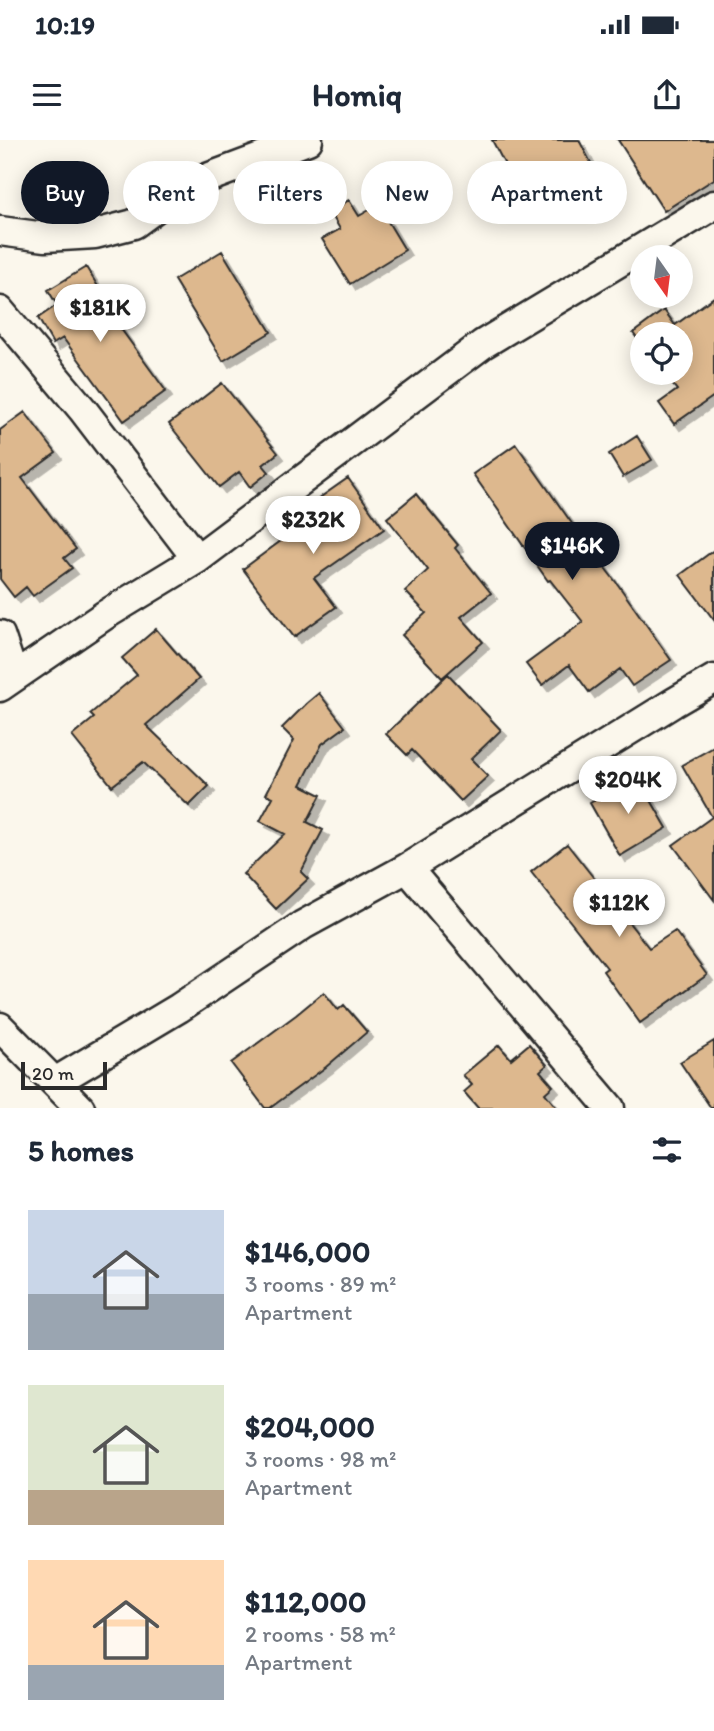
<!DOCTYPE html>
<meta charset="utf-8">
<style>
body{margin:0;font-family:Itim,sans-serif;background:#f2f2f3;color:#1f2937;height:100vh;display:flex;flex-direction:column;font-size:26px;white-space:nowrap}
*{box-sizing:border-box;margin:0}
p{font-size:23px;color:#747a83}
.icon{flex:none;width:38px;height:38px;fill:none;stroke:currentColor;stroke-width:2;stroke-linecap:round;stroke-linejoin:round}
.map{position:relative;height:968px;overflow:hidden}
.panel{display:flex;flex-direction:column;background:#fff;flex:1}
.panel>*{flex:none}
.guide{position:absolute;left:21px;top:21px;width:672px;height:63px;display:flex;gap:14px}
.needle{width:46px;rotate:166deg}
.fabs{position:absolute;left:630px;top:105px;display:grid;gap:14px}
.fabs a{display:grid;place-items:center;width:63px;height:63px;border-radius:50%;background:#fff;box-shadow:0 4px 18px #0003;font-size:35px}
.scale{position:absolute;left:21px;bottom:18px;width:86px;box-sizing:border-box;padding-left:7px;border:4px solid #2b2b2b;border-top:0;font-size:19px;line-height:24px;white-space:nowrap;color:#2b2b2b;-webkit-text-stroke:5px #fbf7ec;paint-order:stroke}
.price{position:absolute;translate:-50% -60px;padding:0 16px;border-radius:24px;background:#fff;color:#222;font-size:23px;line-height:46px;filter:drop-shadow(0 2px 4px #0008)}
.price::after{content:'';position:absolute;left:50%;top:42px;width:21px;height:16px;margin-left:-10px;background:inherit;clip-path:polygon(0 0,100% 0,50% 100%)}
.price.active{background:#111827;color:#fff}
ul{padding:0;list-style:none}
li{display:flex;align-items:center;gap:21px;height:175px;padding:0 28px}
li span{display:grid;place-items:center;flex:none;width:196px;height:140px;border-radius:0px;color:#555}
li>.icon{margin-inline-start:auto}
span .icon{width:84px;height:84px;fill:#fffc;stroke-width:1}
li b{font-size:30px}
h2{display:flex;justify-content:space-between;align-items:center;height:84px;padding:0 28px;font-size:30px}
.tag{padding:0 24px;border-radius:32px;background:#fff;box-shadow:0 4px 18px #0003;font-size:24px;line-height:63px}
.tag.active{background:#111827;color:#fff}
.status{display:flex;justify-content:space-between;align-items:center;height:49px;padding:0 35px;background:#fff;direction:ltr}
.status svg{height:19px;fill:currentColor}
header{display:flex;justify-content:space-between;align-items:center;height:91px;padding:0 28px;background:#fff;font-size:32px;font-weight:800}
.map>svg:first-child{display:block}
</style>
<div class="status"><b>10:19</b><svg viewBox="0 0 49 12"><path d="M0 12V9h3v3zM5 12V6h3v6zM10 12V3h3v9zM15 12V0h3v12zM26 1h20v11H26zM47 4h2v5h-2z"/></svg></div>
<header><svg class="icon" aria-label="menu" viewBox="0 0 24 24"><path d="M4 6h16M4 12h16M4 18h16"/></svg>Homiq<svg class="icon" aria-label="share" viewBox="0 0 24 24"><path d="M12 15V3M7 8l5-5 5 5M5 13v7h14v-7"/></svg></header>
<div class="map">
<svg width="714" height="968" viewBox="0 0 714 968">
<defs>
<filter id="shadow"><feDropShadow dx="6" dy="6" stdDeviation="0" flood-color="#0004"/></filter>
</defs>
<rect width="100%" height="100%" fill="#fbf7ec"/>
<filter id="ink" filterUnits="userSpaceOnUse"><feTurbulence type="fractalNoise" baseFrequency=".0143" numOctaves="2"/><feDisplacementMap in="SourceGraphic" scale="14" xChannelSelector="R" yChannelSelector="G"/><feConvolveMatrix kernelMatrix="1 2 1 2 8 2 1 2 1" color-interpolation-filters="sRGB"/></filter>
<g filter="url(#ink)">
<!-- building -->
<path fill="#ddb88e" stroke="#2b2b2b" stroke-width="2" filter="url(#shadow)" d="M492 0H579L599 38 530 73Z
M618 0H714V39L664 71Z
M349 60 359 76 378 65 405 110 350 144 322 99 340 89 330 72Z
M222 111 271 192 223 221 174 140Z
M86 127 112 169 108 171 166 251 124 281 63 198 53 204 38 178 57 165 48 150Z
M714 157V256L674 284 659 263 677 250 663 233H681V194H642V205L633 193 664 170 675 185Z
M222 243 278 313 263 325 269 332 250 347 239 332 219 347 169 284Z
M25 272 56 313 22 338 76 409 64 418 72 428 33 456 26 447 14 457 0 439V290Z
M637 296 652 320 623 337 609 314Z
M516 304 585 402 619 446 671 520 632 546 620 529 589 552 569 525 542 545 526 524 583 482 550 440 548 441 473 334Z
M348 338 384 389 314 438 336 467 294 497 243 429 305 383 298 373Z
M416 354 458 405 455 408 491 453 461 477 483 502 442 538 402 495 426 473 405 451 428 430 387 378Z
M714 410V480L680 435Z
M156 489 199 539 146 585 209 646 189 666 143 622 112 646 72 596 94 578 90 574 137 535 122 518Z
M448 534 501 590 471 619 488 636 461 661 412 610 407 615 386 594Z
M319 553 345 587 322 604 301 645 321 655 307 682 323 690 301 732 308 739 276 769 243 734 285 694 260 681 273 657 266 654 294 600 282 588 307 563Z
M714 607V760L673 705 712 677 682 625Z
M637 636 667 688 620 716 590 663Z
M567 704 649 808 675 791 707 835 640 883 603 831 607 828 531 732Z
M324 852 338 870 344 865 367 892 326 927 270 968H265L231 923 296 875Z
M714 901V968H711L680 922Z
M529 904 547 925 540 931 553 946 545 953 557 968H478L464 952 472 945 463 935 499 905 511 919Z"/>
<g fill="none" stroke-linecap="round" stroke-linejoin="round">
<!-- minor casing -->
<g stroke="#2b2b2b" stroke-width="33">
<path id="minor" d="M0 91 45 97 95 94 134 84 186 46 308 0
M0 171 83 270 197 419
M0 495 14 537
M0 547 105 475 197 419 483 204 714 65
M407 728 610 968
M0 887 80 968
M55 942 179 868 303 785 407 728 673 563 714 539"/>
</g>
<!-- minor -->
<use href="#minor" stroke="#fbf7ec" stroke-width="28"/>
</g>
</g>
</svg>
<div class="fabs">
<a><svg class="needle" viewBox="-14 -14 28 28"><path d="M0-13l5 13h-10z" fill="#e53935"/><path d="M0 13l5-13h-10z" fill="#747a83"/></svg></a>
<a><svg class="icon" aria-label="locate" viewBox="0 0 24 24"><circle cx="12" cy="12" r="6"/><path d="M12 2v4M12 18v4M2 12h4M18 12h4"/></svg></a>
</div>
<div class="scale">20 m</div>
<b class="price" style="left:100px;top:204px">$181K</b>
<b class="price" style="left:313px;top:416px">$232K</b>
<b class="price active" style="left:572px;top:442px">$146K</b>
<b class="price" style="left:628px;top:676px">$204K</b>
<b class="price" style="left:619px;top:799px">$112K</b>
<div class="guide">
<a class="tag active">Buy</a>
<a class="tag">Rent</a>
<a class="tag">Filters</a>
<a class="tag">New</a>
<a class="tag">Apartment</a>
</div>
</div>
<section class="panel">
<h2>5 homes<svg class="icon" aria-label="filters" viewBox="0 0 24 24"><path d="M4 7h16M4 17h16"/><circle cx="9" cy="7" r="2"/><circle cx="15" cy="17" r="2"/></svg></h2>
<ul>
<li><span style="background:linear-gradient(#c9d6e8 60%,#9aa5b1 0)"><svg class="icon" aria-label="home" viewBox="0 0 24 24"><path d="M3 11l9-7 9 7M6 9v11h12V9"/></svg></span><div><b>$146,000</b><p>3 rooms · 89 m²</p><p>Apartment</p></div></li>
<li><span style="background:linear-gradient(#dfe7d0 75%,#b9a48a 0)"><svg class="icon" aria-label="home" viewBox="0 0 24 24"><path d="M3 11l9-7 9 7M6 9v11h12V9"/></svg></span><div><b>$204,000</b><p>3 rooms · 98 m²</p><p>Apartment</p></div></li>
<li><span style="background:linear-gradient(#ffd9b3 75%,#9aa5b1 0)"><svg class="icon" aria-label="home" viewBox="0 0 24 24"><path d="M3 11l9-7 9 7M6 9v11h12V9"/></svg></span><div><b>$112,000</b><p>2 rooms · 58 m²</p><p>Apartment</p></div></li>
</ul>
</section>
